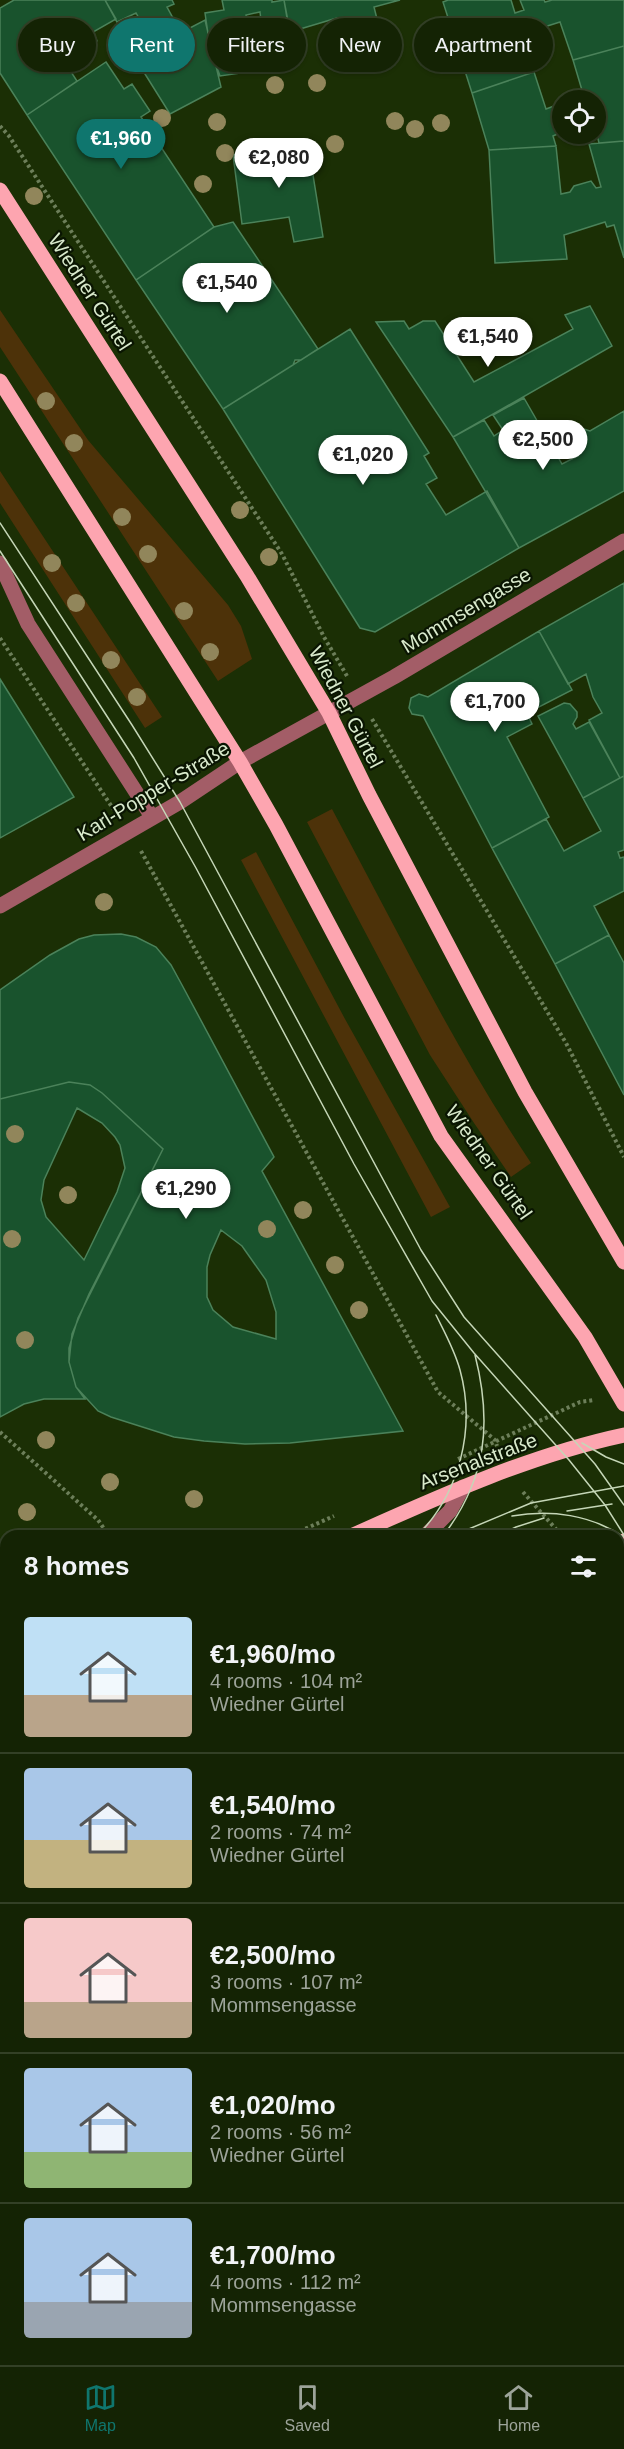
<!DOCTYPE html>
<meta charset="utf-8">
<style>
body{margin:0;font-family:Helvetica,sans-serif;background:#1d2b0e;color:#f1f3f6;height:100vh;display:flex;flex-direction:column;font-size:22px;white-space:nowrap}
*{box-sizing:border-box;margin:0}
p{font-size:20px;color:#9da49a}
.icon{flex:none;width:33px;height:33px;fill:none;stroke:currentColor;stroke-width:2;stroke-linecap:round;stroke-linejoin:round}
.map{position:relative;flex:1;overflow:hidden}
.details{position:absolute;left:0px;top:1530px;width:624px;height:836px;display:flex;flex-direction:column;background:#142304;border-radius:18px 18px 0 0;box-shadow:0 2px 4px #0004,0 0 0 2px #334026}
.details>*{flex:none}
.hud{position:absolute;left:18px;top:18px;width:588px;height:54px;display:flex;gap:12px}
.fabs{position:absolute;left:552px;top:90px;display:grid;gap:12px}
.fabs a{display:grid;place-items:center;width:54px;height:54px;border-radius:50%;background:#142304;box-shadow:0 2px 4px #0004,0 0 0 2px #334026;font-size:30px}
.price{position:absolute;translate:-50% -51px;padding:0 14px;border-radius:21px;background:#fff;color:#222;font-size:20px;line-height:39px;filter:drop-shadow(0 2px 3px #0008)}
.price::after{content:'';position:absolute;left:50%;top:36px;width:18px;height:14px;margin-left:-9px;background:inherit;clip-path:polygon(0 0,100% 0,50% 100%)}
.price.on{background:#0f766e;color:#fff}
ul{padding:0;list-style:none}
li{display:flex;align-items:center;gap:18px;height:150px;padding:0 24px}
li+li{border-top:2px solid #334026}
li span{display:grid;place-items:center;flex:none;width:168px;height:120px;border-radius:6px;color:#555}
li>.icon{margin-inline-start:auto}
span .icon{width:72px;height:72px;fill:#fffc;stroke-width:1}
li b{font-size:26px}
h2{display:flex;justify-content:space-between;align-items:center;height:72px;padding:0 24px;font-size:26px}
.tag{padding:0 21px;border-radius:27px;background:#142304;box-shadow:0 2px 4px #0004,0 0 0 2px #334026;font-size:21px;line-height:54px}
.tag.on{background:#0f766e;color:#fff}
.tab-bar{display:flex;justify-content:space-around;align-items:center;height:84px;border-top:2px solid #334026;background:#142304;font-size:16px;color:#9da49a}
.tab-bar a{display:grid;justify-items:center;gap:3px}
.tab-bar .on{color:#0f766e}
.map>svg:first-child{display:block}
</style>
<div class="map">
<svg width="624" height="2365" viewBox="0 0 624 2365">
<rect width="100%" height="100%" fill="#1b2f05"/>
<!-- green -->
<path fill="#4d3209" d="M0 310 88 440 228 605 241 626 252 659 218 681 0 347Z
M0 471 162 717 145 728 0 503Z
M332 809C396 928 456 1051 531 1163L511 1177 474 1123 430 1055 307 822Z
M256 852 345 1019 450 1207 431 1217 241 860Z
M618 1710 624 1736V2365H0V2212L6 2216V2360H618Z"/>
<!-- water -->
<path fill="#773f97" d="M373 2360H530V2365H369Z"/>
<!-- building -->
<path fill="#19532d" stroke="#4b825a" stroke-width="1.5" fill-rule="evenodd" d="M14 0H105L116 19 93 32 97 41 62 58 77 81 27 115 0 73V8Z
M105 0H172L174 4 167 7 178 27 184 24 188 29 205 20 221 87 170 114 135 58 155 49 152 40 156 36 146 18 140 20 136 13 117 22Z
M222 0H272V2L284 0 295 65 220 76 210 48 205 13 224 10ZM260 12 262 29 249 30 246 15Z
M284 0H400L374 7 377 19 341 31 337 18 290 32Z
M448 0H511L515 13 524 10 520 0H544L545 2 552 0H624V46L573 60 560 22 522 34 534 72 472 93 443 2Z
M624 46V141L599 143 596 131V100H572L584 97 573 60Z
M106 62 124 89 132 84 150 111 141 117 214 227 136 280 27 115Z
M534 72 546 109 562 103V132L553 136 556 146 489 150 472 93Z
M564 134H585L584 139 577 142 568 141Z
M624 141V258L614 225 607 227 605 222 564 235 567 259 495 263 489 150 556 146 561 194 570 192 574 186 591 181 596 188 601 187 589 144Z
M308 144 323 237 294 242 289 217 242 224 233 155Z
M233 222 318 349 301 360H295L293 365 223 409 136 280 214 227Z
M590 306 612 346 453 437 376 322 404 321 409 329 423 321H435L474 382 573 329 565 315Z
M350 329 429 453 424 456 437 478 426 484 446 515 487 491 519 548 375 632 360 628 223 409Z
M524 398 562 464 578 456 570 451 571 436 584 429 590 431 624 411V491L519 548 453 437 484 420 494 436 503 430 493 415Z
M624 583V776L620 778 589 720 602 713 593 697 586 674 568 684 539 631Z
M539 631 572 690 527 713 532 724 507 737 549 817 492 848 423 716 412 714 409 708 411 698 419 694 428 697Z
M0 679 74 797 0 838Z
M564 703 570 704 577 712V717L573 724 576 729 589 722 620 778 583 798 538 716Z
M624 776V850L618 852 620 858 624 857V891L594 906 609 935 555 964 492 848 546 819 564 851 601 831 583 798Z
M121 934 136 937 156 947 171 965 182 985 274 1157 262 1171 403 1431 290 1443 245 1444 204 1441 174 1437 111 1417 98 1411 76 1387 69 1362V1348L78 1318 163 1149 102 1093 90 1085 69 1082 0 1099V990L50 955 79 939 94 935ZM221 1230 242 1246 266 1280 276 1312V1339L233 1327 213 1310 207 1297V1267L210 1255Z
M609 935 624 963V1095L555 964Z
M69 1082 90 1085 102 1093 163 1149 89 1294 72 1334 69 1362 76 1387 85 1399H44L24 1404 0 1417V1099ZM77 1108 102 1123 115 1137 120 1145 125 1168 117 1192 84 1260 46 1217 41 1200 44 1180Z
M0 1562 6 1565V1636L0 1640Z
M624 1647V1736L618 1710V1649Z"/>
<g fill="none" stroke-linecap="round" stroke-linejoin="round">
<!-- path -->
<path stroke="#6c7e59" stroke-width="4" stroke-dasharray="3 3" stroke-linecap="butt" d="M0 126 9 136 282 554 324 637 347 676
M0 638 114 810
M372 719 566 1043 624 1157
M141 851 438 1392 495 1440 497 1446
M0 1432 98 1520 109 1536
M458 1459 580 1402 594 1400
M523 1492 562 1536
M289 1536 334 1516
M618 1579 624 1576
M618 1610 624 1620
M618 1663 624 1662
M618 1686 624 1685
M618 1906 624 1916
M262 2365 264 2360
M561 2365 562 2360"/>
<!-- minor -->
<path stroke="#a35d67" stroke-width="15" d="M0 563 28 624 152 817
M0 906 180 802 240 762 394 677 624 541
M425 1536 450 1511 463 1487
M0 1932 6 1921
M0 2162 6 2167"/>
<!-- major -->
<path stroke="#fda5b0" stroke-width="15" d="M0 190 247 576 329 713 369 795 525 1092 624 1262
M0 381 240 762 276 825 441 1136 585 1337 624 1404
M351 1536C438 1497 530 1455 624 1435
M618 1545 624 1541
M0 1706 6 1702
M0 1816 6 1814"/>
<!-- tram -->
<path stroke="#c5d6b7" stroke-width="1.5" d="M0 523 132 725 180 802 421 1250 464 1317 595 1464 624 1505
M0 551 134 758 196 868 354 1164 432 1301 474 1353 569 1460 605 1505 624 1535
M582 1443 606 1457 624 1464
M567 1511 612 1504
M512 1516C551 1509 591 1515 624 1537
M517 1533C539 1529 562 1530 584 1536
M417 1536C460 1493 476 1428 460 1370 455 1351 445 1333 436 1315
M443 1536C487 1479 492 1422 475 1355
M452 1536 531 1503 624 1486
M497 1536 516 1527 544 1518
M618 1552 624 1557
M0 1748 6 1744
M0 1769 6 1765
M0 1951 6 1940
M0 2162 6 2167"/>
</g>
<!-- trees -->
<g fill="#91865b">
<circle cx="362" cy="45" r="9"/>
<circle cx="122" cy="55" r="9"/>
<circle cx="317" cy="83" r="9"/>
<circle cx="275" cy="85" r="9"/>
<circle cx="162" cy="118" r="9"/>
<circle cx="395" cy="121" r="9"/>
<circle cx="217" cy="122" r="9"/>
<circle cx="441" cy="123" r="9"/>
<circle cx="415" cy="129" r="9"/>
<circle cx="335" cy="144" r="9"/>
<circle cx="225" cy="153" r="9"/>
<circle cx="203" cy="184" r="9"/>
<circle cx="34" cy="196" r="9"/>
<circle cx="46" cy="401" r="9"/>
<circle cx="74" cy="443" r="9"/>
<circle cx="240" cy="510" r="9"/>
<circle cx="122" cy="517" r="9"/>
<circle cx="148" cy="554" r="9"/>
<circle cx="269" cy="557" r="9"/>
<circle cx="52" cy="563" r="9"/>
<circle cx="76" cy="603" r="9"/>
<circle cx="184" cy="611" r="9"/>
<circle cx="210" cy="652" r="9"/>
<circle cx="111" cy="660" r="9"/>
<circle cx="137" cy="697" r="9"/>
<circle cx="104" cy="902" r="9"/>
<circle cx="15" cy="1134" r="9"/>
<circle cx="68" cy="1195" r="9"/>
<circle cx="303" cy="1210" r="9"/>
<circle cx="267" cy="1229" r="9"/>
<circle cx="12" cy="1239" r="9"/>
<circle cx="335" cy="1265" r="9"/>
<circle cx="359" cy="1310" r="9"/>
<circle cx="25" cy="1340" r="9"/>
<circle cx="46" cy="1440" r="9"/>
<circle cx="110" cy="1482" r="9"/>
<circle cx="194" cy="1499" r="9"/>
<circle cx="27" cy="1512" r="9"/>
</g>
<g text-anchor="middle" stroke-width="4.5" stroke-linejoin="round" paint-order="stroke">
<!-- street labels -->
<g font-size="20" fill="#d9eacc" stroke="#0a1502">
<text transform="translate(90 292) rotate(57)" y="7">Wiedner Gürtel</text>
<text transform="translate(466 610) rotate(-31)" y="7">Mommsengasse</text>
<text transform="translate(346 707) rotate(62)" y="7">Wiedner Gürtel</text>
<text transform="translate(153 791) rotate(-31)" y="7">Karl-Popper-Straße</text>
<text transform="translate(489 1162) rotate(55)" y="7">Wiedner Gürtel</text>
<text transform="translate(478 1461) rotate(-21)" y="7">Arsenalstraße</text>
</g>
</g>
</svg>
<div class="fabs">
<a><svg class="icon" aria-label="locate" viewBox="0 0 24 24"><circle cx="12" cy="12" r="6"/><path d="M12 2v4M12 18v4M2 12h4M18 12h4"/></svg></a>
</div>
<b class="price on" style="left:121px;top:170px">€1,960</b>
<b class="price" style="left:279px;top:189px">€2,080</b>
<b class="price" style="left:227px;top:314px">€1,540</b>
<b class="price" style="left:488px;top:368px">€1,540</b>
<b class="price" style="left:543px;top:471px">€2,500</b>
<b class="price" style="left:363px;top:486px">€1,020</b>
<b class="price" style="left:495px;top:733px">€1,700</b>
<b class="price" style="left:186px;top:1220px">€1,290</b>
<div class="hud">
<a class="tag">Buy</a>
<a class="tag on">Rent</a>
<a class="tag">Filters</a>
<a class="tag">New</a>
<a class="tag">Apartment</a>
</div>
<section class="details">
<h2>8 homes<svg class="icon" aria-label="filters" viewBox="0 0 24 24"><path d="M4 7h16M4 17h16"/><circle cx="9" cy="7" r="2"/><circle cx="15" cy="17" r="2"/></svg></h2>
<ul>
<li><span style="background:linear-gradient(#bfe0f5 65%,#b9a48a 0)"><svg class="icon" aria-label="home" viewBox="0 0 24 24"><path d="M3 11l9-7 9 7M6 9v11h12V9"/></svg></span><div><b>€1,960/mo</b><p>4 rooms · 104 m²</p><p>Wiedner Gürtel</p></div></li>
<li><span style="background:linear-gradient(#a9c7e8 60%,#c2b280 0)"><svg class="icon" aria-label="home" viewBox="0 0 24 24"><path d="M3 11l9-7 9 7M6 9v11h12V9"/></svg></span><div><b>€1,540/mo</b><p>2 rooms · 74 m²</p><p>Wiedner Gürtel</p></div></li>
<li><span style="background:linear-gradient(#f6c9c9 70%,#b9a48a 0)"><svg class="icon" aria-label="home" viewBox="0 0 24 24"><path d="M3 11l9-7 9 7M6 9v11h12V9"/></svg></span><div><b>€2,500/mo</b><p>3 rooms · 107 m²</p><p>Mommsengasse</p></div></li>
<li><span style="background:linear-gradient(#a9c7e8 70%,#8fb573 0)"><svg class="icon" aria-label="home" viewBox="0 0 24 24"><path d="M3 11l9-7 9 7M6 9v11h12V9"/></svg></span><div><b>€1,020/mo</b><p>2 rooms · 56 m²</p><p>Wiedner Gürtel</p></div></li>
<li><span style="background:linear-gradient(#a9c7e8 70%,#9aa5b1 0)"><svg class="icon" aria-label="home" viewBox="0 0 24 24"><path d="M3 11l9-7 9 7M6 9v11h12V9"/></svg></span><div><b>€1,700/mo</b><p>4 rooms · 112 m²</p><p>Mommsengasse</p></div></li>
</ul>
</section>
</div>
<nav class="tab-bar">
<a class="on"><svg class="icon" aria-label="map" viewBox="0 0 24 24"><path d="M3 6l6-2 6 2 6-2v14l-6 2-6-2-6 2zM9 4v14M15 6v14"/></svg>Map</a>
<a><svg class="icon" aria-label="saved" viewBox="0 0 24 24"><path d="M7 4h10v16l-5-4-5 4z"/></svg>Saved</a>
<a><svg class="icon" aria-label="home" viewBox="0 0 24 24"><path d="M3 11l9-7 9 7M6 9v11h12V9"/></svg>Home</a>
</nav>
